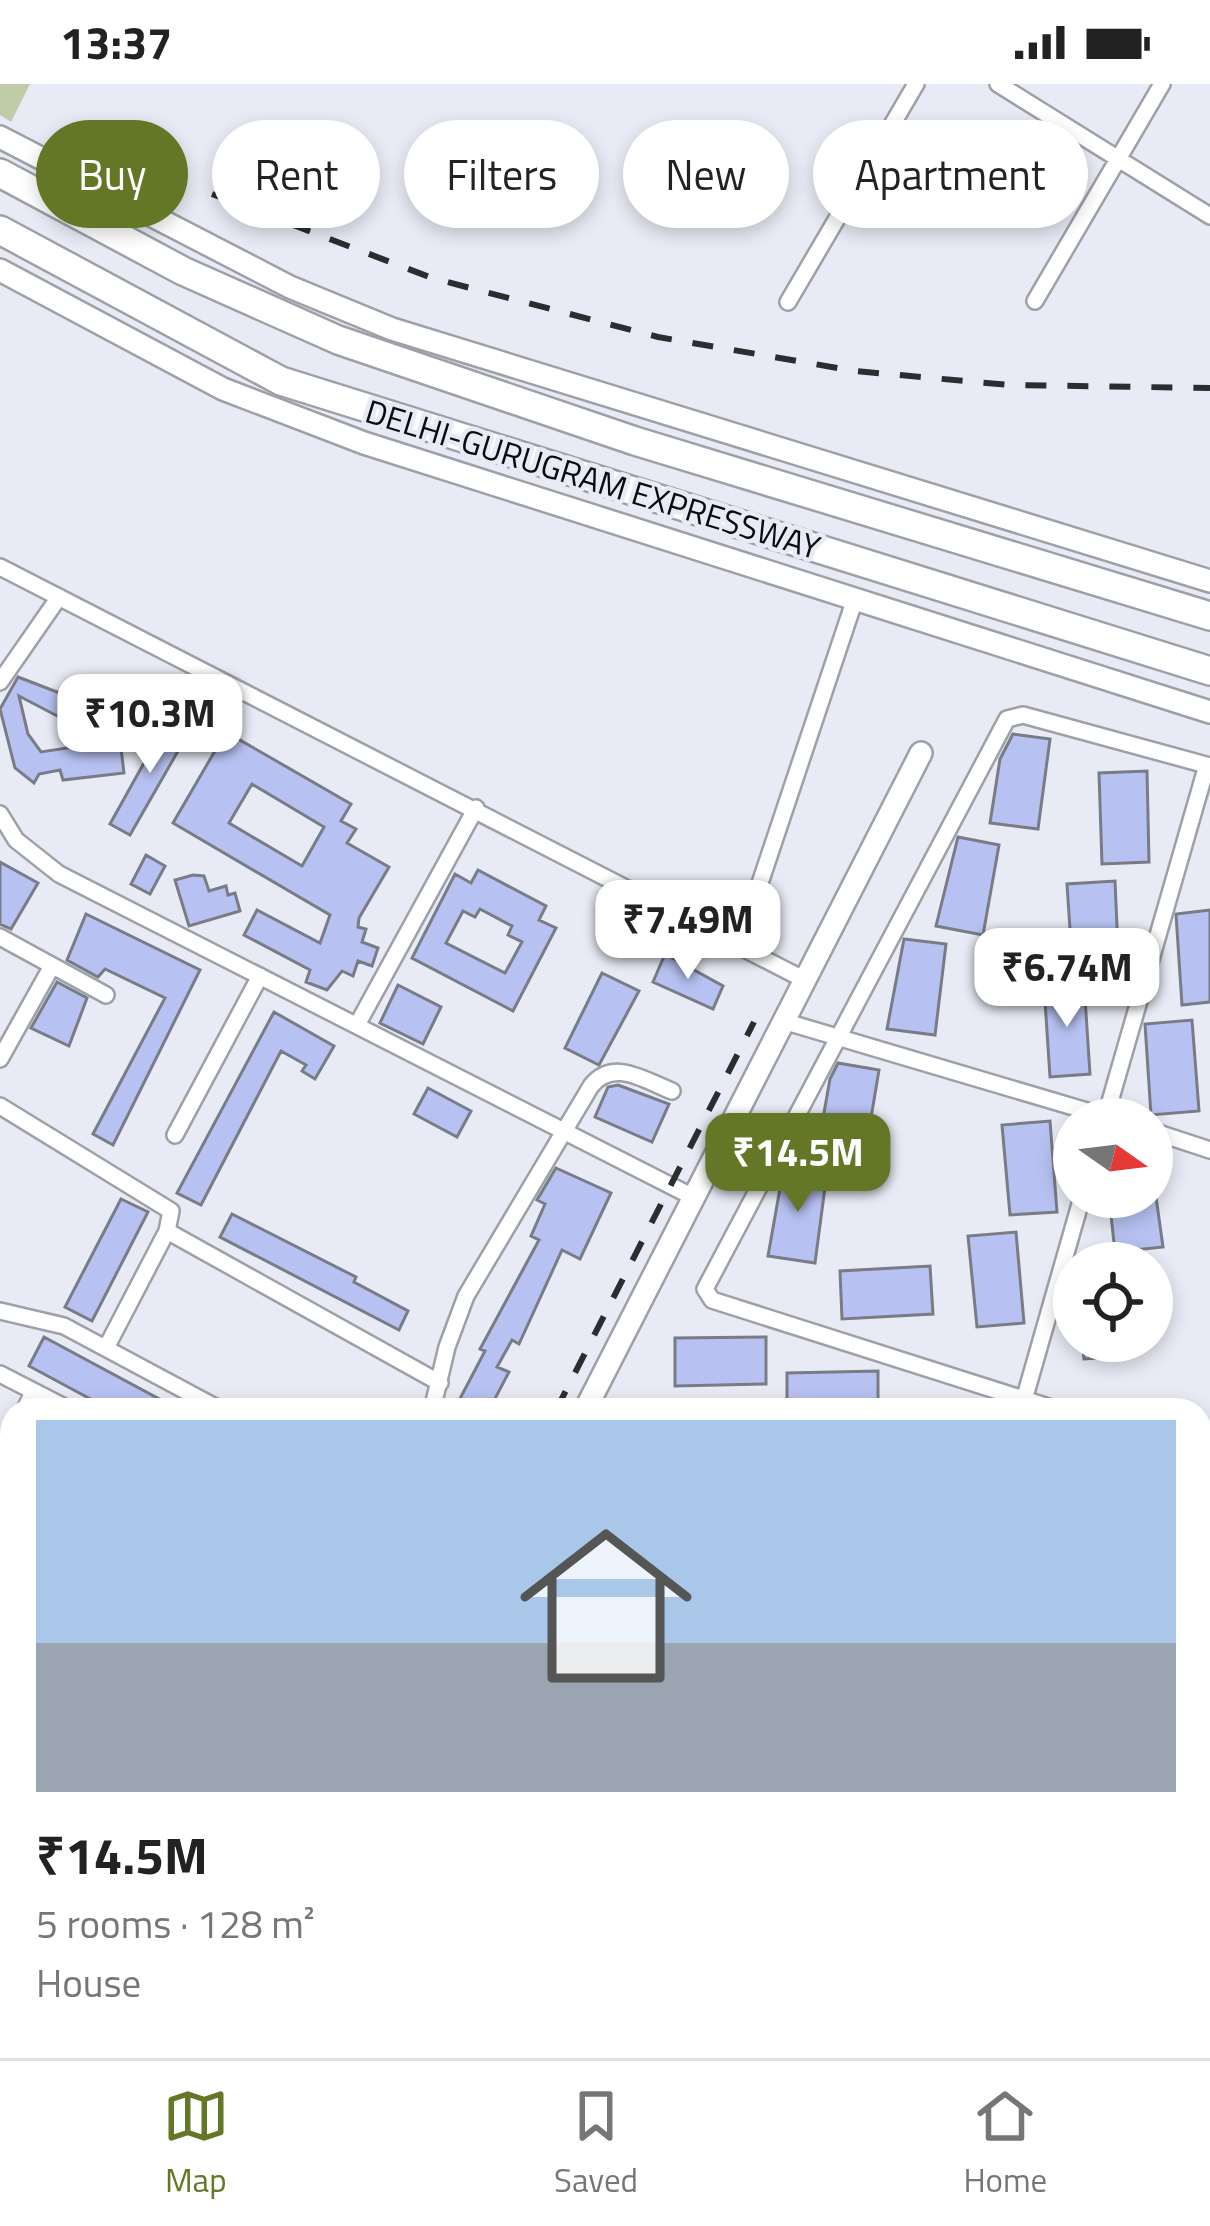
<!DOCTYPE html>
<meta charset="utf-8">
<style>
body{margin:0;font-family:"Titillium Web",sans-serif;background:#f2f2f2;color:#222;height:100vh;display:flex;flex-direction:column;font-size:45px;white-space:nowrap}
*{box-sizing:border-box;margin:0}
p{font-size:39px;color:#767676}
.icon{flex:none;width:66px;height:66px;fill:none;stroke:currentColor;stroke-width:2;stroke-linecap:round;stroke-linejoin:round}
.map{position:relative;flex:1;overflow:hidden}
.drawer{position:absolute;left:0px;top:1314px;width:1212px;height:660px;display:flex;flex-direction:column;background:#fff;border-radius:36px 36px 0 0;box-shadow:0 6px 18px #0003}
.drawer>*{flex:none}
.banner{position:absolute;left:36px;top:36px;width:1140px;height:108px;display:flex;gap:24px}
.needle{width:78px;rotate:104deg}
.tools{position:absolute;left:1053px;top:1014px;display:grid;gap:24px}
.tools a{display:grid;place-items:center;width:120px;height:120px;border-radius:50%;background:#fff;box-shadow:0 6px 18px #0003;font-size:60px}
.price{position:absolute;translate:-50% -102px;padding:0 27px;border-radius:24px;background:#fff;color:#222;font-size:39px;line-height:78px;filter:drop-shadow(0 3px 6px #0008)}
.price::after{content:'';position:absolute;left:50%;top:72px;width:36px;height:27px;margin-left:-18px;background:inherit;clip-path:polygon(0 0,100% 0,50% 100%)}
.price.on{background:#647726;color:#fff}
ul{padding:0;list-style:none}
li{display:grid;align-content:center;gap:24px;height:636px;padding:0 36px}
li span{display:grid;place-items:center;height:372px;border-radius:0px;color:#555}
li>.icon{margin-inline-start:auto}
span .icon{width:216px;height:216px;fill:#fffc;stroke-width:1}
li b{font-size:51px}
.chip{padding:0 42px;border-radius:54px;background:#fff;box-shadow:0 6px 18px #0003;font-size:42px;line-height:108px}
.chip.on{background:#647726;color:#fff}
.status{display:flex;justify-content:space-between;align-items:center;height:84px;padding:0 60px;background:#fff;direction:ltr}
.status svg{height:33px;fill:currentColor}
.tab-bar{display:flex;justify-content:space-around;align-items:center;height:168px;border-top:3px solid #e0e0e0;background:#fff;font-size:33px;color:#767676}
.tab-bar a{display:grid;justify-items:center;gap:6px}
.tab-bar .on{color:#647726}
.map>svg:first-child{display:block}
</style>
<div class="status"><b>13:37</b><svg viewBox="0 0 49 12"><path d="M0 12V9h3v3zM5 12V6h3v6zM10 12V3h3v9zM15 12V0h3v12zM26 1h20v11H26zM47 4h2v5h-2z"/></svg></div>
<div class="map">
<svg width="1210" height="1974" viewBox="0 0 1210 1974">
<rect width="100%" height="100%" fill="#e8ebf5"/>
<!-- green -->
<path fill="#c0cba8" d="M0 0H30L11 38 0 31Z"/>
<!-- building -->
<path fill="#b8c2f2" stroke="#797b85" stroke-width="3" fill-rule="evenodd" d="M18 593 117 631 124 689 63 696 60 686 39 690 34 699 15 684 0 625ZM19 612 107 658 41 668 28 650Z
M169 634 190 646 130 751 110 740Z
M226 648 351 720 341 737 356 745 347 759 389 783 359 834 358 843 366 845 362 858 378 864 372 882 358 877 353 892 342 887 327 906 306 898 310 886 244 851 257 826 320 859 330 831 173 739ZM252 700 324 743 302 782 229 739Z
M1013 650 1050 655 1038 745 990 739 1000 675Z
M1147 687 1149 778 1102 780 1099 689Z
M958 753 999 761 983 851 936 842Z
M146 771 165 782 150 810 131 800Z
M0 778 38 799 11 845 0 840Z
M478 786 546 822 539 836 556 844 513 927 412 874 455 790 471 799ZM480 825 512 842 508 851 522 858 505 889 446 859 463 827 475 833Z
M193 791 204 792 209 807 226 802 228 811 235 809 240 827 189 842 175 796Z
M1115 797 1119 888 1073 891 1067 800Z
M1210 826V918L1182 921 1176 830Z
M86 830 200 886 113 1061 93 1050 165 914 105 885 98 893 67 876Z
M904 855 946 860 935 951 887 945Z
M665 870 723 902 713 925 653 898Z
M602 889 639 907 599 981 565 964Z
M57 898 87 914 69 962 31 944Z
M1084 899 1090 990 1050 993 1044 902Z
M398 901 441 923 423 960 380 939Z
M274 928 334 962 315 995 302 987 306 981 281 967 201 1121 177 1109Z
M1192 936 1199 1027 1151 1031 1145 940Z
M838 979 879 986 864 1076 817 1068 830 995Z
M618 1001 669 1020 652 1058 595 1033 608 1003Z
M428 1004 471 1027 457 1053 414 1030Z
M1050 1037 1057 1128 1010 1131 1002 1041Z
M784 1082 827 1088 815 1179 768 1172Z
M556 1084 611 1109 580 1175 562 1166 519 1260 512 1256 497 1283 509 1288 489 1326H454L485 1267 480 1265 539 1156 531 1152 545 1120 537 1116Z
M1109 1113H1156L1163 1163 1115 1168Z
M121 1115 148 1128 92 1237 65 1223Z
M232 1130 356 1193 354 1198 408 1227 399 1246 220 1153Z
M1016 1148 1024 1239 977 1243 968 1152Z
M930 1182 933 1230 842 1235 840 1187Z
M44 1253 161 1316 156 1326H111L29 1282Z
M766 1253V1300L675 1302V1254Z
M1082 1257H1130L1131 1272 1084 1275Z
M878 1287V1326H787V1289Z"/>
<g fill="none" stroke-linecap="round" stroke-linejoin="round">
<!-- lane casing -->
<g stroke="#9da0a9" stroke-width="12">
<path id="lane" d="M20 1326 30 1307
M0 1361 12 1339"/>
</g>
<!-- street casing -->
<g stroke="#9da0a9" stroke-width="20">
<path id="street" d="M998 0 1210 132
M1035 217 1162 0
M788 218 916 0
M0 483 805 896
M0 598 59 513
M0 730 16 756 59 790 693 1113
M0 853 106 911
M740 859 854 518
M783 937 1114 1035
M357 941 476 724
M0 975 52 882
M0 1022 171 1127 167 1147 106 1264
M1105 1035 1207 681
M1152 1047 1210 1066
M175 1051 260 892
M167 1147 440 1299
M0 1227 64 1242 221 1326
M0 1290 70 1326
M1022 1323 1082 1113
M432 1326 447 1263 466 1212 591 1002C613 974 644 996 672 1007
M1058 1326 712 1216 705 1205 1007 635 1023 631 1210 682
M1200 1369 1210 1372
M1200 1604 1210 1607
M108 1974 114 1962
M304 1974 310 1962
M587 1974 592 1962
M842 1974 845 1962"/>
</g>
<!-- secondary casing -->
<g stroke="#9da0a9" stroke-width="26">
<path id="secondary" d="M0 53 290 203 392 245 1210 497
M0 186 223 305 364 359 1210 628
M585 1326 921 669
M253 1974 259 1962"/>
</g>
<!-- highway casing -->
<g stroke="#9da0a9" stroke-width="32">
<path id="highway" d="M0 89 183 187 338 256 635 357 1210 532
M0 146 281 297 1210 587"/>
</g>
<!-- lane -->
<use href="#lane" stroke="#fff" stroke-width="8"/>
<!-- street -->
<use href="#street" stroke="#fff" stroke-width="15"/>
<!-- secondary -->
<use href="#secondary" stroke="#fff" stroke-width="21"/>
<!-- highway -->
<use href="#highway" stroke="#fff" stroke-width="27"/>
<!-- rail -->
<path stroke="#2c2d31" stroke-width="6" stroke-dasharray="21 21" stroke-linecap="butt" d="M212 110 432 194 658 253 855 287 1009 301 1210 304
M556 1326 754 938
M239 1974 245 1962"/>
</g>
<g text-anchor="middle" stroke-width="9" stroke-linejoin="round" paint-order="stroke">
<!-- street labels -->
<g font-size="33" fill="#0a0b0e" stroke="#e8ebf5">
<text transform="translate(593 395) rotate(17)" y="12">DELHI-GURUGRAM EXPRESSWAY</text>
</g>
</g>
</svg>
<div class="tools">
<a><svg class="needle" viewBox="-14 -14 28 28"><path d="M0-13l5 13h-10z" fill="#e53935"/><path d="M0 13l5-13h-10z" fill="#767676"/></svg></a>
<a><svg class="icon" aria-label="locate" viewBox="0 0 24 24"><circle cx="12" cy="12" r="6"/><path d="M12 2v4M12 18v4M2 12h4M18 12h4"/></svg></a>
</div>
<b class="price" style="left:150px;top:692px">₹10.3M</b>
<b class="price" style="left:688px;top:898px">₹7.49M</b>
<b class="price" style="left:1067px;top:946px">₹6.74M</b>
<b class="price on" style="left:798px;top:1131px">₹14.5M</b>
<div class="banner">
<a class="chip on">Buy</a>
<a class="chip">Rent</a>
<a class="chip">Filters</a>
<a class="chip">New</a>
<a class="chip">Apartment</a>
</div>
<section class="drawer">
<ul>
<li><span style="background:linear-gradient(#a9c7e8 60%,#9aa5b1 0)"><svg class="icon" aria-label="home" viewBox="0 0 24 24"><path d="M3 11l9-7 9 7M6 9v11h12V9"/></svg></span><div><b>₹14.5M</b><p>5 rooms · 128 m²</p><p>House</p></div></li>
</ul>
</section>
</div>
<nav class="tab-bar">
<a class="on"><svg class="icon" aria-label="map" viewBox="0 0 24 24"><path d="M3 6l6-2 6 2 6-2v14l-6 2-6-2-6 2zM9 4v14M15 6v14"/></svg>Map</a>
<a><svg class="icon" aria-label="saved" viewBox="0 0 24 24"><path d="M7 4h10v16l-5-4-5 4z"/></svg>Saved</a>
<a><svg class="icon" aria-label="home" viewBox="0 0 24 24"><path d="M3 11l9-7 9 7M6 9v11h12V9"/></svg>Home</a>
</nav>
